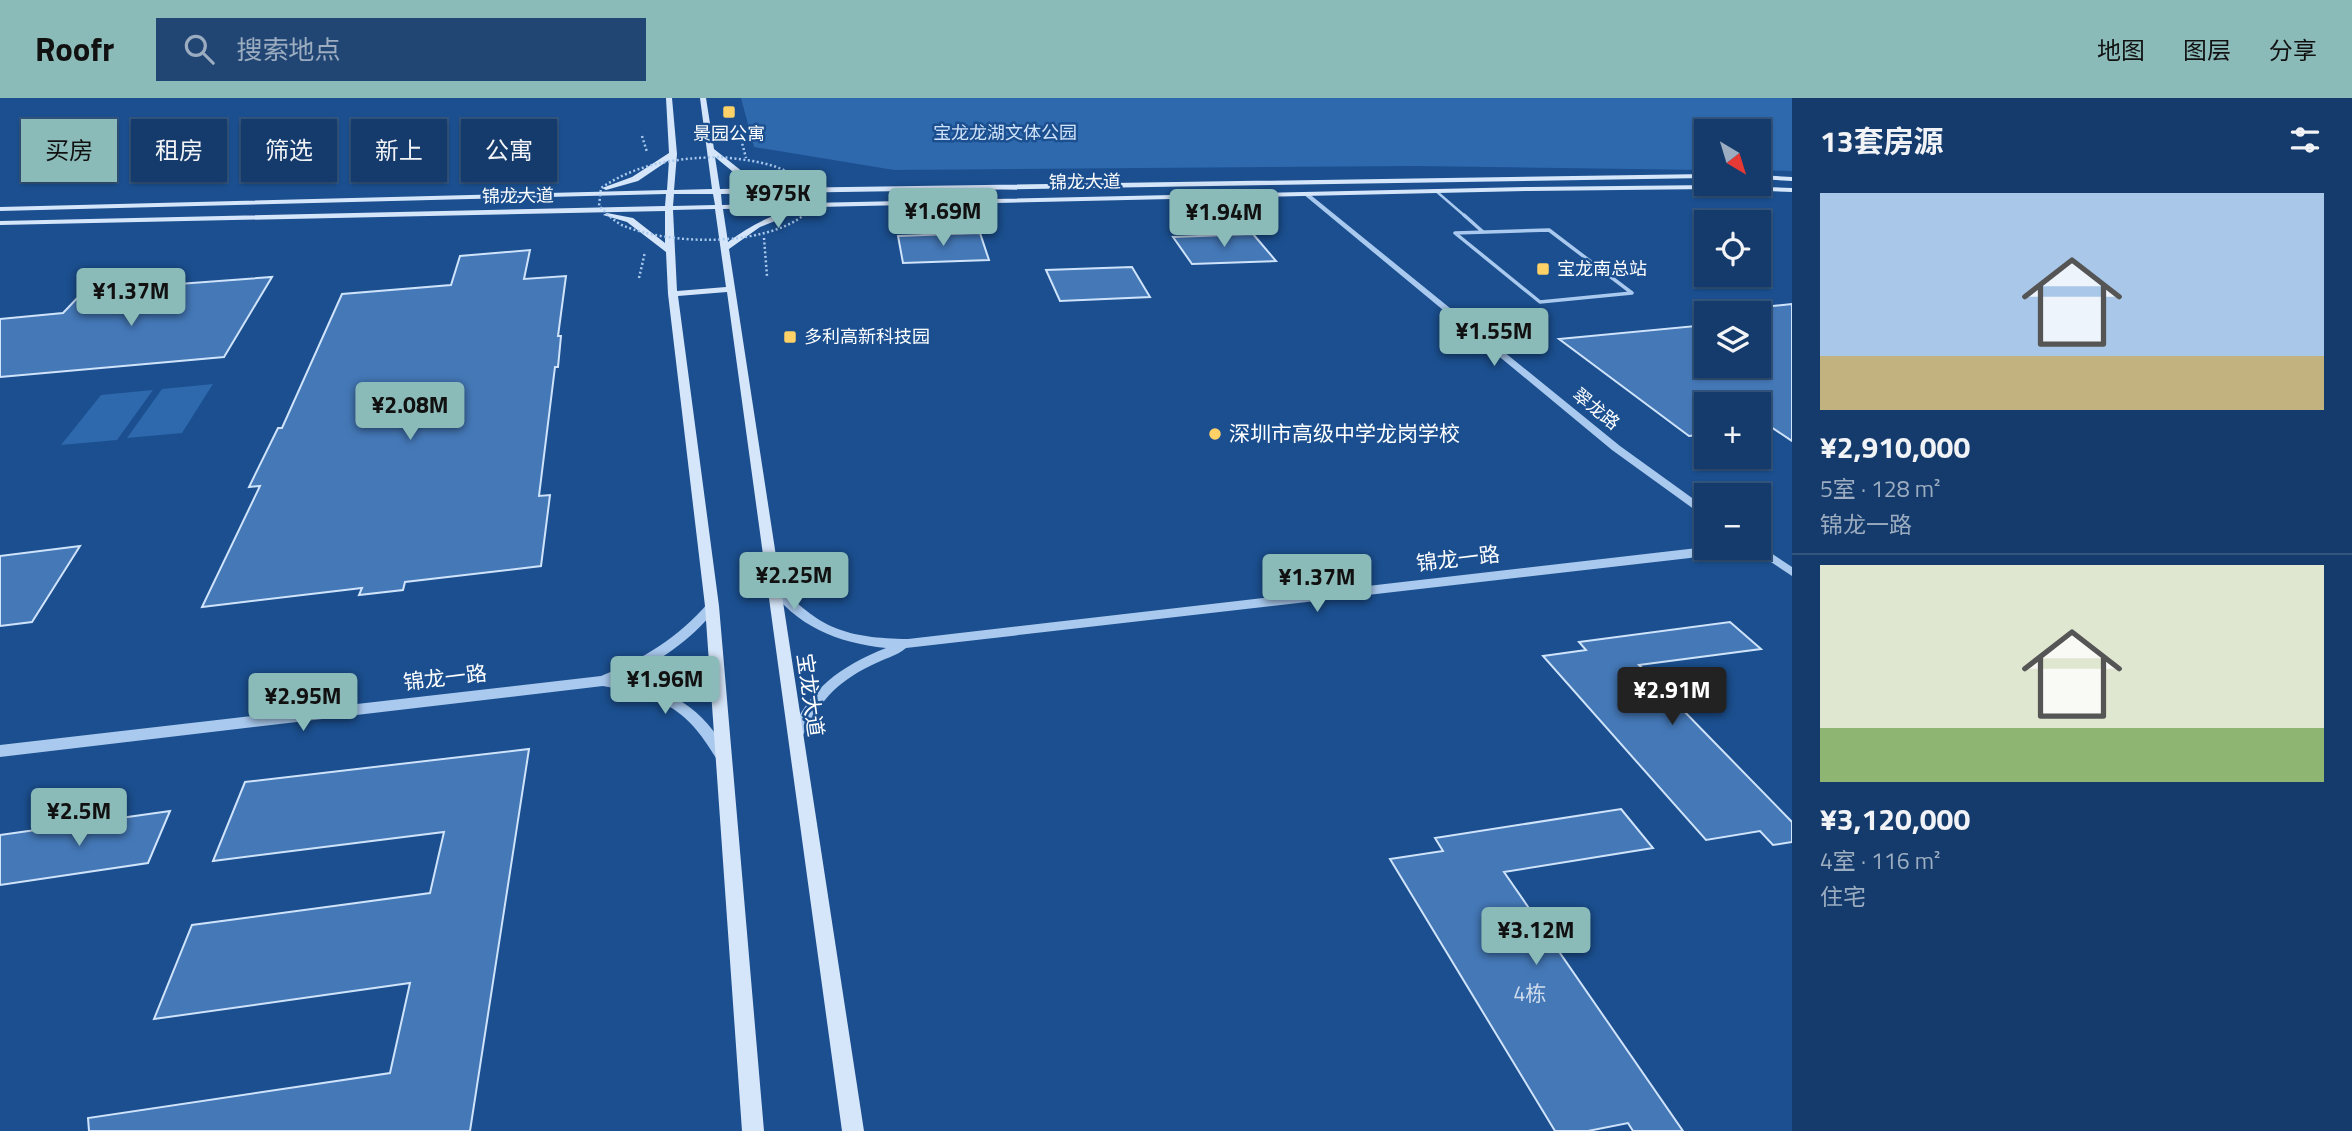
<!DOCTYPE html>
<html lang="zh">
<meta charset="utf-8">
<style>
body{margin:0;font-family:"Titillium Web","Noto Sans SC",sans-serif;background:#214673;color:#f1f3f6;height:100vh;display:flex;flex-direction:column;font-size:26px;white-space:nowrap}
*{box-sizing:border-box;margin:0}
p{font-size:23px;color:#9dadc1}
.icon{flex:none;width:38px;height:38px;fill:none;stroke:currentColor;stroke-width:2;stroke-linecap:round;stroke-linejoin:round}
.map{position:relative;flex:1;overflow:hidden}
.panel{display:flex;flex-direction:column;background:#143b6b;width:560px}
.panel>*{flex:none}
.top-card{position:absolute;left:21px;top:21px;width:665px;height:63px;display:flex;gap:14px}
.needle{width:46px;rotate:142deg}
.buttons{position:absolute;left:1694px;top:21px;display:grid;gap:14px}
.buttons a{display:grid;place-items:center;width:77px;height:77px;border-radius:0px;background:#143b6b;box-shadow:0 2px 5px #0004,0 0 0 2px #33557e;font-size:35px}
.price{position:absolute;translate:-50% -60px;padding:0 16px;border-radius:7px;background:#8bbbb9;color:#111;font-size:23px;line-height:46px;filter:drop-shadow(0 2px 4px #0008)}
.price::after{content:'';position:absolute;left:50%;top:42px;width:21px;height:16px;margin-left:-10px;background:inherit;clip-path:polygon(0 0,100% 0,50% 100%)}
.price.current{background:#222;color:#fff}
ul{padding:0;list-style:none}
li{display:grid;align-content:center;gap:14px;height:371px;padding:0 28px}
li+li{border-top:2px solid #33557e}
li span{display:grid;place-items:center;height:217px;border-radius:0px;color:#555}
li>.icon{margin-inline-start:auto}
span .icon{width:126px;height:126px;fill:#fffc;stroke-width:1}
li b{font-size:30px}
h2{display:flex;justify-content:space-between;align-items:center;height:84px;padding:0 28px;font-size:30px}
.chip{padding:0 24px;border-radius:0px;background:#143b6b;box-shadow:0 2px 5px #0004,0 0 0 2px #33557e;font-size:24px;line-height:63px}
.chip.current{background:#8bbbb9;color:#111}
header{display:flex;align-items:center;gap:42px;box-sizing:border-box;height:98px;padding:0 35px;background:#8bbbb9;color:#111}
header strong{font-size:33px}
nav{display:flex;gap:38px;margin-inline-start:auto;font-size:24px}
.search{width:490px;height:63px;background:#214673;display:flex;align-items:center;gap:18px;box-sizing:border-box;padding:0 24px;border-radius:0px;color:#9dadc1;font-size:26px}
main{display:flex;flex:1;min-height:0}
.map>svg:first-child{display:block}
</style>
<header>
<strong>Roofr</strong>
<div class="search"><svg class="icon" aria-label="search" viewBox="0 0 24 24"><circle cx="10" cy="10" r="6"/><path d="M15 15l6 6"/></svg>搜索地点</div>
<nav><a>地图</a><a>图层</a><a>分享</a></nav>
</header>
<main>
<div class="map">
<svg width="1792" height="1033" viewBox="0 0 1792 1033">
<rect width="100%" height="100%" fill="#1b4f8f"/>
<!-- green -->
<path fill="#2e69ad" d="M741 0H1792V73L1759 72V33H1706V72L1416 68 894 72 754 49Z
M213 286 182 335 127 340 162 291Z
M153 292 117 342 61 347 101 297Z"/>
<!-- building -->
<path fill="#4478b7" stroke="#cfe3fa" stroke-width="2" d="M980 135 989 162 903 165 898 138Z
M1253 136 1276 163 1192 166 1173 139Z
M530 152 524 181 566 178 558 238H561L558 269H555L539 398 550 397 541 468 405 484 403 492 359 497 362 490 202 509 260 388 249 389 278 330H282L342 196 451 187 460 158Z
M1132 169 1150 199 1060 203 1046 172Z
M272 179 224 259 0 279V221L63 215 84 193Z
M1792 206V343L1771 329 1759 330V306H1706V336L1689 338 1559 241 1706 227V268H1759V222H1761L1759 215H1749L1742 211Z
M80 448 32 524 0 528V458Z
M1730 524 1761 551 1639 567 1792 724V744L1773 747 1760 733 1706 742 1543 558 1586 552 1579 544Z
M529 651 470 1033H89L88 1020 390 975 410 885 154 921 192 827 430 795 444 734 213 763 245 684Z
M1621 711 1653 750 1504 774 1683 1033H1633L1628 1025 1588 1033H1555L1390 761 1443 753 1435 740Z
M170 713 148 765 0 787V737Z"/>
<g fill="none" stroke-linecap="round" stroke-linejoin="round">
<!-- path -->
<path stroke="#a9c9ee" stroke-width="2.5" stroke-dasharray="2 2.5" stroke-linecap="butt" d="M740 37 746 60
M642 38 647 54
M764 140 767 178
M639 180 645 154"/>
<!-- service-far1 -->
<path stroke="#a9c9ee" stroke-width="2.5" d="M1436 93 1466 119"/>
<!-- service -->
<path stroke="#a9c9ee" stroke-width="3.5" d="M1464 117 1483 134
M1549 132 1632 195 1540 204 1455 135Z"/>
<!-- tertiary -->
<path fill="#a9c9ee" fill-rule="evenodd" d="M1303 94H1307L1620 348 1706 410V418L1702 417 1612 352 1303 96Z
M1759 447 1792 469V478L1750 450H1759Z
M1706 449 1726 450 1724 453 1690 460 906 550C897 558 883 561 872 567 833 586 820 604 801 641L796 642 791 641 789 637C811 590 839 569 886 550 837 545 796 528 767 487L769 484H777C818 531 847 540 908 541Z
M712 504 718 508 716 511C690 543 658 565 620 581 671 592 703 609 728 656L726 660 721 662 716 660C685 608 661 599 603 588L0 659V647L601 578C643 561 678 540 708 505Z"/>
<!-- secondary -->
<path fill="#d6e6fa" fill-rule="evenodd" d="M666 0H672L677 56 674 92 712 91 700 0H706L714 51 743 74 791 86 787 88 738 78 715 59 720 91 1706 76V80L721 96 722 107 1529 89 1712 87 1792 90V94L1712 91 1529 93 723 111 728 144C749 128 770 117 796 111L800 113 760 129 729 151 864 1033H842L727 194 678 198 719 508 764 1033H742L705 508 668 196 666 154 627 124 603 117 607 115 633 120 665 145V113L0 127V123L665 108 666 96 0 113V109L667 92 669 62 638 83 606 92 602 90 632 79 669 55ZM674 96H713L715 107 673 108ZM715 111 726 189 677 193 673 112Z
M1759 77 1792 79V83L1759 81Z"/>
<!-- path-bridge -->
<path stroke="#a9c9ee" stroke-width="2.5" stroke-dasharray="2 2.5" stroke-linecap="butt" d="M721 59C757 63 794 66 815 99 812 105 809 113 804 117 763 149 670 147 624 128 614 124 607 115 599 108L601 90C638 65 677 60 721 59Z"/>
</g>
<!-- markers -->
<g fill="#ffd166" stroke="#1b4f8f" stroke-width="2.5">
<rect x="722" y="7" width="14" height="14" rx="3.5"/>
<rect x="1536" y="164" width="14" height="14" rx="3.5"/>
<rect x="783" y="232" width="14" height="14" rx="3.5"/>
<circle cx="1215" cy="336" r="7"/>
</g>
<g text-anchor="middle" stroke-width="5" stroke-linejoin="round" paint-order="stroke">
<!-- far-park labels -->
<g font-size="18" fill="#cfe3fa" stroke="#1b4f8f">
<text x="1005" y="41">宝龙龙湖文体公园</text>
</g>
<!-- far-poi labels -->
<g font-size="18" fill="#fff" stroke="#1b4f8f" text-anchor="start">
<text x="729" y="42" text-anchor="middle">景园公寓</text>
<text x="1557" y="177">宝龙南总站</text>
<text x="804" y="245">多利高新科技园</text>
</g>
<!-- far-street labels -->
<g font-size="18" fill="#fff" stroke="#1b4f8f">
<text transform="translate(1085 84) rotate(-1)" y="6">锦龙大道</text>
<text transform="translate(518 98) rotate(-1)" y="6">锦龙大道</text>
<text transform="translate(1596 311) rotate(39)" y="6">翠龙路</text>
</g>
<!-- poi labels -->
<g font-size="21" fill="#fff" stroke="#1b4f8f" text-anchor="start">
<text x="1229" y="343">深圳市高级中学龙岗学校</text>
</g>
<!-- street labels -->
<g font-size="21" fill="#fff" stroke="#1b4f8f">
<text transform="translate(1458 461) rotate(-7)" y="7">锦龙一路</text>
<text transform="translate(445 580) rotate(-7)" y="7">锦龙一路</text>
<text transform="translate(810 597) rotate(82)" y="7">宝龙大道</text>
</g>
<!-- near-number labels -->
<g font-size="21" fill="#d0dded">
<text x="1530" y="903">4栋</text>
</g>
</g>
</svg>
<div class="buttons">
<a><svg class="needle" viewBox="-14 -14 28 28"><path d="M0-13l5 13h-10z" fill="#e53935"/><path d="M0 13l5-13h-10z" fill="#9dadc1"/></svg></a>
<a><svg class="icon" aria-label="locate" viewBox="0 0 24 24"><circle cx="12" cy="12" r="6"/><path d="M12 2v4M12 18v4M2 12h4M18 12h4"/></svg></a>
<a><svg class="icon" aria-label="layers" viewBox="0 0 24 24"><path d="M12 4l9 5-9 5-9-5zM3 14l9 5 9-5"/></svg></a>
<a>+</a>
<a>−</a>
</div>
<b class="price" style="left:778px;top:132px">¥975K</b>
<b class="price" style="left:943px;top:150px">¥1.69M</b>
<b class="price" style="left:1224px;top:151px">¥1.94M</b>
<b class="price" style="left:131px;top:230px">¥1.37M</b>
<b class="price" style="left:1494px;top:270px">¥1.55M</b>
<b class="price" style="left:410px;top:344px">¥2.08M</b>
<b class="price" style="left:794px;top:514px">¥2.25M</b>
<b class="price" style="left:1317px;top:516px">¥1.37M</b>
<b class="price" style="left:665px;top:618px">¥1.96M</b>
<b class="price current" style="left:1672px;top:629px">¥2.91M</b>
<b class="price" style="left:303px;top:635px">¥2.95M</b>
<b class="price" style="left:79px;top:750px">¥2.5M</b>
<b class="price" style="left:1536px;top:869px">¥3.12M</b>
<div class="top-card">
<a class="chip current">买房</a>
<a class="chip">租房</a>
<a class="chip">筛选</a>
<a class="chip">新上</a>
<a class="chip">公寓</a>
</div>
</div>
<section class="panel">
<h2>13套房源<svg class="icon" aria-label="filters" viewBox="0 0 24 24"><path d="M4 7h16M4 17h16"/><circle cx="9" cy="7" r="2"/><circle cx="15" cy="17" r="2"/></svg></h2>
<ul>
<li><span style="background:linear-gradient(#a9c7e8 75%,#c2b280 0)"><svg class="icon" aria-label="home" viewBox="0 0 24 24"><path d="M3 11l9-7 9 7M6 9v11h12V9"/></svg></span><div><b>¥2,910,000</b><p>5室 · 128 m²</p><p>锦龙一路</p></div></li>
<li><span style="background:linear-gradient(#dfe7d0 75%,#8fb573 0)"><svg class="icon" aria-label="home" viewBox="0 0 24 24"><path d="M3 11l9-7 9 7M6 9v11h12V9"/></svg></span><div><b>¥3,120,000</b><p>4室 · 116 m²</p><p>住宅</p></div></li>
</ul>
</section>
</main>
